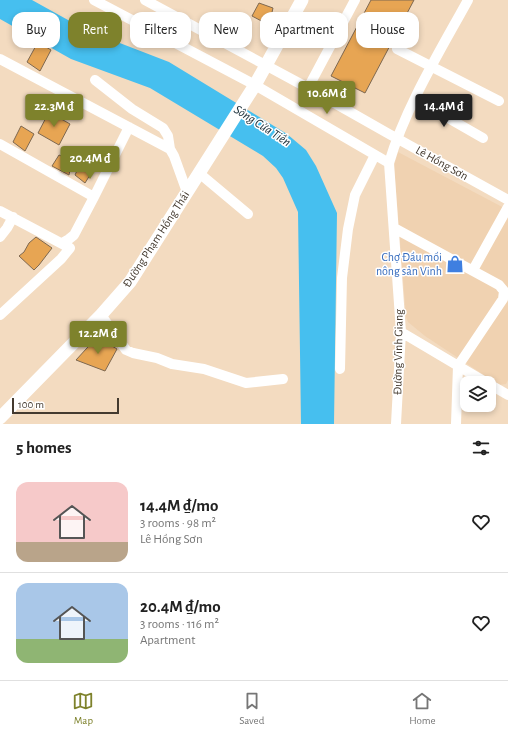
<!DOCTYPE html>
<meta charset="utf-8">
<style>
body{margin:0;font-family:"Alegreya Sans",sans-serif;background:#f6f6f6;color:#222;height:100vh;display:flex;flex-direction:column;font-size:15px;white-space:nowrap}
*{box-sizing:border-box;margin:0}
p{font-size:13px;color:#767676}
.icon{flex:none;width:22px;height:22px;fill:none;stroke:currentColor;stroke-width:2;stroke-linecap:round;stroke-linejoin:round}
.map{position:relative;height:424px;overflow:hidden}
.details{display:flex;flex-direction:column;background:#fff;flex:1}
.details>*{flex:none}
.guide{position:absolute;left:12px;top:12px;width:484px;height:36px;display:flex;gap:8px}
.buttons{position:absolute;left:460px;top:376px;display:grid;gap:8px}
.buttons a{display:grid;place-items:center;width:36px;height:36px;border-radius:8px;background:#fff;box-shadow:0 2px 6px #0003;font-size:20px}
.scale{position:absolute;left:12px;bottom:10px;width:107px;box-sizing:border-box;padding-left:4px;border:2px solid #443a2f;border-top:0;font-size:11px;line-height:14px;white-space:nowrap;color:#443a2f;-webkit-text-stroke:3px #fff;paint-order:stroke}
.price{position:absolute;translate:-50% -34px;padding:0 9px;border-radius:4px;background:#7e822c;color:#fff;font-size:13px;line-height:26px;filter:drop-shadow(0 1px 2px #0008)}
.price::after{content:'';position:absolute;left:50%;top:24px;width:12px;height:9px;margin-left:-6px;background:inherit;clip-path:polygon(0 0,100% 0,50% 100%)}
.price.selected{background:#222;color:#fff}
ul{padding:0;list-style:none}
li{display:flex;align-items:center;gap:12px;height:100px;padding:0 16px}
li+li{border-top:1px solid #e0e0e0}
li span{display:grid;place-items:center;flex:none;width:112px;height:80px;border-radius:12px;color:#555}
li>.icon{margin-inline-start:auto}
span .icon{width:48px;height:48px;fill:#fffc;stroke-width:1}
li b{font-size:17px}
h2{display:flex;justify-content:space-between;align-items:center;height:48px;padding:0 16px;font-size:17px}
.chip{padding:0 14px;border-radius:12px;background:#fff;box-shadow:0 2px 6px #0003;font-size:14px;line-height:36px}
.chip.selected{background:#7e822c;color:#fff}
.dock{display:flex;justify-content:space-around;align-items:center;height:56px;border-top:1px solid #e0e0e0;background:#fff;font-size:11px;color:#767676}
.dock a{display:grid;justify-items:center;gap:2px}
.dock .selected{color:#7e822c}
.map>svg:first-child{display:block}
</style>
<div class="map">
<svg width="508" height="424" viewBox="0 0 508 424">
<rect width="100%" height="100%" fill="#f3dbc0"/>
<!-- built -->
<path fill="#f0d2b1" d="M398 152 508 210V380L506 384 499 385 425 336 408 322 406 317 394 166Z"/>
<!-- water -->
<path fill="#46bfef" d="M0 0H32L86 30 169 62 287 134 306 150 316 166 337 213 334 424H301L298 212 283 178 276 168 263 156 150 88 71 59 0 19Z"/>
<!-- building -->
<path fill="#e7a553" stroke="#7e6850" d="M371 0H414L365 93 331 76Z
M259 3 273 8 269 25 252 16Z
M38 42 51 50 40 71 27 62Z
M49 112 70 124 59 145 38 133Z
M21 126 34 134 25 151 13 142Z
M59 155 72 160 69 175 52 166Z
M81 162 95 167 85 183 75 175Z
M36 237 52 248 39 265 34 270 19 256 24 252 29 243Z
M97 337 117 349 105 371 76 360Z"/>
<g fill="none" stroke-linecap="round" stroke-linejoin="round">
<!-- minor -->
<path stroke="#fff" stroke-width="10" d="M94 0 255 85 389 163
M145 0 308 88 389 134 508 200
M397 49 499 101
M0 59 170 149 174 156 187 192
M95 80 132 109 163 128 168 136 170 149
M308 88 355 0
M415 99 483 138
M0 144 94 197
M199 173 248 214
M0 211 70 248 61 259 0 315
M394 228 499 285 504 291 503 299 458 366 456 424
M0 237 7 228 13 217
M62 243 69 239 74 235 94 197 129 127
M473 270 508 207
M101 315 126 350 133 353 157 358 172 364 204 369 246 383 283 379
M401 332 487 383
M340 369 342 278 348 229 355 195 375 155
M489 384 508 395
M396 424 401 332 389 163C405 108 440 51 468 0"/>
<!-- major -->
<path stroke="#fff" stroke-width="13" d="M0 418 101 315 130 282 255 85 302 0"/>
</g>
<!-- icons -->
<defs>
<g id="shop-bare" transform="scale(1.38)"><path d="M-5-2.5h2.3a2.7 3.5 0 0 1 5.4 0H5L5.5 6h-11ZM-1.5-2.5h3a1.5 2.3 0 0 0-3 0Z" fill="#3f7fe0" stroke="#fff" stroke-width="2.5" paint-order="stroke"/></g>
</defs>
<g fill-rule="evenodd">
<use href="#shop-bare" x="455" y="264"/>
</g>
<g text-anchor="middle" stroke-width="3" stroke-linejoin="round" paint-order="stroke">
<!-- street labels -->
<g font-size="12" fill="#443a2f" stroke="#fff">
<text transform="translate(442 163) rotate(29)" y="4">Lê Hồng Sơn</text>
<text transform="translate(156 239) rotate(-57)" y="4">Đường Phạm Hồng Thái</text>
<text transform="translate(398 352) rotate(-89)" y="4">Đường Vĩnh Giang</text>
</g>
<!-- shop labels -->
<g font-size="12" fill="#366cbe" stroke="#fff" text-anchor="end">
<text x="442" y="261">Chợ Đầu mối<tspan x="442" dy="14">nông sản Vinh</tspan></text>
</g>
<!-- water labels -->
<g font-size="13" font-style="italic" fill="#1b2f39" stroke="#fff">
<text transform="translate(263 125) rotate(33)" y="5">Sông Cửa Tiền</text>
</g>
</g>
</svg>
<div class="buttons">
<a><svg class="icon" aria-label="layers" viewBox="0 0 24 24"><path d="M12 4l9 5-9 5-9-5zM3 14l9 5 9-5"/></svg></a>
</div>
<div class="scale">100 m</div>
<b class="price" style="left:327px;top:115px">10.6M ₫</b>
<b class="price" style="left:54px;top:128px">22.3M ₫</b>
<b class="price selected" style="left:444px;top:128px">14.4M ₫</b>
<b class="price" style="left:90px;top:180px">20.4M ₫</b>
<b class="price" style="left:98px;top:355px">12.2M ₫</b>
<div class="guide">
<a class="chip">Buy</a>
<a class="chip selected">Rent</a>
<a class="chip">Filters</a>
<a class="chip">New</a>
<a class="chip">Apartment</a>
<a class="chip">House</a>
</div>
</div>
<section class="details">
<h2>5 homes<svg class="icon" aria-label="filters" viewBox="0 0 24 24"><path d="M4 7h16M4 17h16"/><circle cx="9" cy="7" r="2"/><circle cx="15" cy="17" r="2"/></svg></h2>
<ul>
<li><span style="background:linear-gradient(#f6c9c9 75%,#b9a48a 0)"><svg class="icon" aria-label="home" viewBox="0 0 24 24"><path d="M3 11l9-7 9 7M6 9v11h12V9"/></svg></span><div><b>14.4M ₫/mo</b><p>3 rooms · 98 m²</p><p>Lê Hồng Sơn</p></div><svg class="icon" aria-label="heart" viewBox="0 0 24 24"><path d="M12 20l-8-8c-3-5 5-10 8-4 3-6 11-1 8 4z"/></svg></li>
<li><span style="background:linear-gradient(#a9c7e8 70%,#8fb573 0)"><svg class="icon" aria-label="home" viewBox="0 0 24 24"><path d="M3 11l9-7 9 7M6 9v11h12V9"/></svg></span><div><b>20.4M ₫/mo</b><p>3 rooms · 116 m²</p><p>Apartment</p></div><svg class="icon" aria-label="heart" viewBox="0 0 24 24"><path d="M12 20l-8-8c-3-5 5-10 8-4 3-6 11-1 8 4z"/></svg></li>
</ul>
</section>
<nav class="dock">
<a class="selected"><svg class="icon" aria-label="map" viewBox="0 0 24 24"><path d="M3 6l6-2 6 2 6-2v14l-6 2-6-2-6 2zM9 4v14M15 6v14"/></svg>Map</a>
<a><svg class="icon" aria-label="saved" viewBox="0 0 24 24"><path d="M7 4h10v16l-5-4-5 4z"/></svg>Saved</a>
<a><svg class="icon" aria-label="home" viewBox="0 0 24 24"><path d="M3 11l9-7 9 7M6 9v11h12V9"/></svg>Home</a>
</nav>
